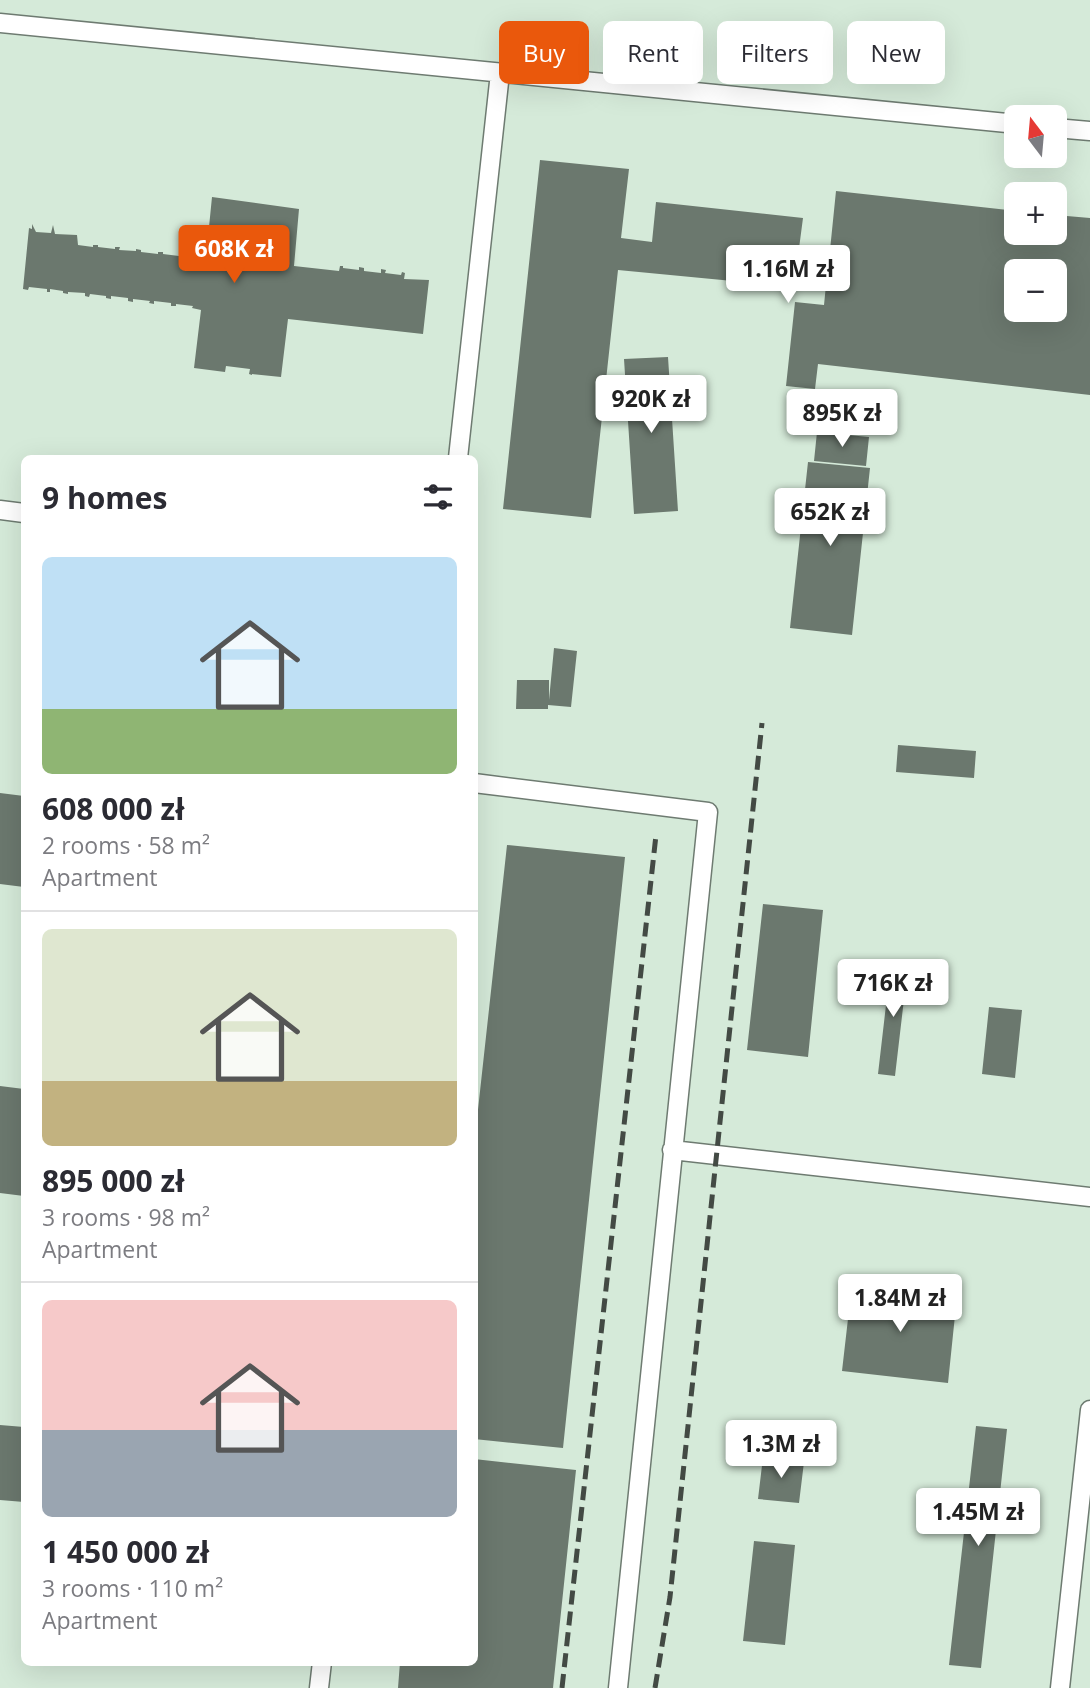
<!DOCTYPE html>
<meta charset="utf-8">
<style>
body{margin:0;font-family:"Open Sans",sans-serif;background:#f7f7f7;color:#2b2b33;height:100vh;display:flex;flex-direction:column;font-size:26px;white-space:nowrap}
*{box-sizing:border-box;margin:0}
p{font-size:23px;color:#7c7c81}
.icon{flex:none;width:38px;height:38px;fill:none;stroke:currentColor;stroke-width:2;stroke-linecap:round;stroke-linejoin:round}
.map{position:relative;flex:1;overflow:hidden}
.sheet{position:absolute;left:21px;top:455px;width:457px;height:1211px;display:flex;flex-direction:column;background:#fff;border-radius:10px;box-shadow:0 7px 28px #0002}
.sheet>*{flex:none}
.top-card{position:absolute;left:499px;top:21px;width:485px;height:63px;display:flex;gap:14px}
.needle{width:46px;rotate:344deg}
.tools{position:absolute;left:1004px;top:105px;display:grid;gap:14px}
.tools a{display:grid;place-items:center;width:63px;height:63px;border-radius:10px;background:#fff;box-shadow:0 7px 28px #0002;font-size:35px}
.price{position:absolute;translate:-50% -60px;padding:0 16px;border-radius:7px;background:#fff;color:#222;font-size:23px;line-height:46px;filter:drop-shadow(0 2px 4px #0008)}
.price::after{content:'';position:absolute;left:50%;top:42px;width:21px;height:16px;margin-left:-10px;background:inherit;clip-path:polygon(0 0,100% 0,50% 100%)}
.price.on{background:#ea580c;color:#fff}
ul{padding:0;list-style:none}
li{display:grid;align-content:center;gap:14px;height:371px;padding:0 21px}
li+li{border-top:2px solid #e1e1e2}
li span{display:grid;place-items:center;height:217px;border-radius:10px;color:#555}
li>.icon{margin-inline-start:auto}
span .icon{width:126px;height:126px;fill:#fffc;stroke-width:1}
li b{font-size:30px}
h2{display:flex;justify-content:space-between;align-items:center;height:84px;padding:0 21px;font-size:30px}
.chip{padding:0 24px;border-radius:10px;background:#fff;box-shadow:0 7px 28px #0002;font-size:24px;line-height:63px}
.chip.on{background:#ea580c;color:#fff}
.map>svg:first-child{display:block}
</style>
<div class="map">
<svg width="1090" height="1688" viewBox="0 0 1090 1688">
<rect width="100%" height="100%" fill="#e4f2e7"/>
<!-- built -->
<path fill="#d5ead9" fill-rule="evenodd" d="M0 0H1090V1688H0ZM1017 117H1055V156H1017ZM1017 194H1055V233H1017ZM1017 271H1055V310H1017ZM24 458H474V1662H24Z"/>
<!-- building -->
<path fill="#6b786e" fill-rule="evenodd" d="M540 160 629 169 621 238 652 242 656 202 803 218 798 256 829 260 836 191 1017 211V233H1055V215L1090 218V395L818 364 815 389 786 386 795 302 824 305 827 275 797 271 796 287 618 270 591 518 503 509ZM1017 271H1055V310H1017Z
M212 197 299 209 294 266 339 271 340 266H343V268L359 270V267L364 268V271L381 273V269L386 270 385 273 401 275 402 272 405 273 404 279 429 280 423 334 288 319 281 377 252 374V375L249 374 250 369 226 366 225 372 194 368 201 310 192 308 193 306 176 304V306H171V303L154 301V304L149 303 150 301 133 299V302L128 301V298L111 296V299L106 298V296L90 294 89 297 85 296V293L68 292V294L63 293V291L50 289V292H47V289L29 287 28 290 23 289 29 228 32 229V224L36 232 51 233 53 225 55 234 77 235 78 245 93 247V245H98V247L115 249V247H120L119 250 136 251V249L141 250V252L158 254V252H163V254L179 256 180 254H184V257L201 259V256L206 257Z
M668 357 678 511 634 514 624 359Z
M817 432 869 437 866 466 814 461Z
M808 462 870 468 852 635 790 628Z
M554 648 577 651 571 707 548 705V709H516L517 680H549V700Z
M898 745 976 751 974 778 896 772Z
M0 793 24 796V887L0 884Z
M507 845 625 857 563 1448 474 1439V1146Z
M763 904 823 910 808 1057 747 1050Z
M891 962 908 965 895 1076 878 1074Z
M989 1007 1022 1010 1015 1078 982 1074Z
M0 1086 24 1089V1196L0 1193Z
M852 1284 957 1296 948 1383 842 1371Z
M0 1425 24 1427V1502L0 1500Z
M976 1426 1007 1429 981 1668 949 1665Z
M763 1457 804 1462 799 1503 758 1499Z
M474 1459 576 1470 553 1688H398L400 1662H474Z
M754 1541 795 1545 785 1645 743 1641Z"/>
<g fill="none" stroke-linecap="round" stroke-linejoin="round">
<!-- service casing -->
<g stroke="#6e7b71" stroke-width="21">
<path id="service" d="M0 23 1017 124
M1055 128 1090 131
M458 458 500 73
M0 510 24 513
M474 783 708 812 618 1688
M672 1150 1090 1197
M319 1688 322 1662
M1060 1688 1090 1410"/>
</g>
<!-- service -->
<use href="#service" stroke="#fff" stroke-width="18"/>
<!-- rail -->
<path stroke="#434a44" stroke-width="5" stroke-dasharray="14 7" stroke-linecap="butt" d="M562 1688 656 835
M655 1688 670 1597 762 723"/>
</g>
</svg>
<div class="tools">
<a><svg class="needle" viewBox="-14 -14 28 28"><path d="M0-13l5 13h-10z" fill="#e53935"/><path d="M0 13l5-13h-10z" fill="#7c7c81"/></svg></a>
<a>+</a>
<a>−</a>
</div>
<b class="price on" style="left:234px;top:285px">608K zł</b>
<b class="price" style="left:788px;top:305px">1.16M zł</b>
<b class="price" style="left:651px;top:435px">920K zł</b>
<b class="price" style="left:842px;top:449px">895K zł</b>
<b class="price" style="left:830px;top:548px">652K zł</b>
<b class="price" style="left:893px;top:1019px">716K zł</b>
<b class="price" style="left:900px;top:1334px">1.84M zł</b>
<b class="price" style="left:781px;top:1480px">1.3M zł</b>
<b class="price" style="left:978px;top:1548px">1.45M zł</b>
<div class="top-card">
<a class="chip on">Buy</a>
<a class="chip">Rent</a>
<a class="chip">Filters</a>
<a class="chip">New</a>
</div>
<section class="sheet">
<h2>9 homes<svg class="icon" aria-label="filters" viewBox="0 0 24 24"><path d="M4 7h16M4 17h16"/><circle cx="9" cy="7" r="2"/><circle cx="15" cy="17" r="2"/></svg></h2>
<ul>
<li><span style="background:linear-gradient(#bfe0f5 70%,#8fb573 0)"><svg class="icon" aria-label="home" viewBox="0 0 24 24"><path d="M3 11l9-7 9 7M6 9v11h12V9"/></svg></span><div><b>608 000 zł</b><p>2 rooms · 58 m²</p><p>Apartment</p></div></li>
<li><span style="background:linear-gradient(#dfe7d0 70%,#c2b280 0)"><svg class="icon" aria-label="home" viewBox="0 0 24 24"><path d="M3 11l9-7 9 7M6 9v11h12V9"/></svg></span><div><b>895 000 zł</b><p>3 rooms · 98 m²</p><p>Apartment</p></div></li>
<li><span style="background:linear-gradient(#f6c9c9 60%,#9aa5b1 0)"><svg class="icon" aria-label="home" viewBox="0 0 24 24"><path d="M3 11l9-7 9 7M6 9v11h12V9"/></svg></span><div><b>1 450 000 zł</b><p>3 rooms · 110 m²</p><p>Apartment</p></div></li>
</ul>
</section>
</div>
